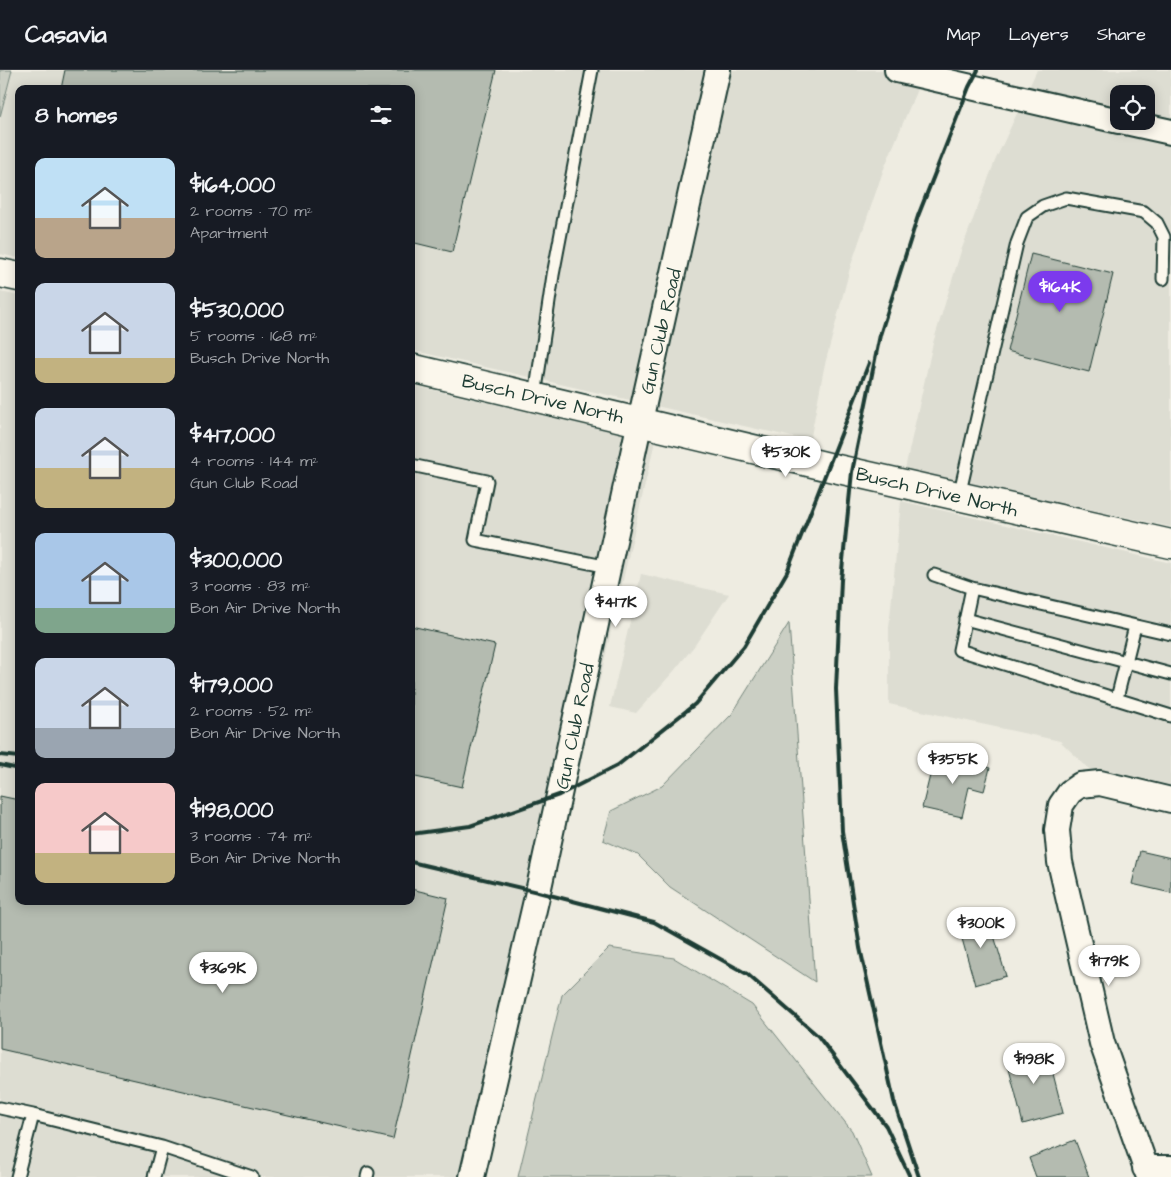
<!DOCTYPE html>
<meta charset="utf-8">
<style>
body{margin:0;font-family:"Architects Daughter",sans-serif;background:#20242c;color:#f1f3f6;height:100vh;display:flex;flex-direction:column;font-size:19px;white-space:nowrap}
*{box-sizing:border-box;margin:0}
p{font-size:16px;color:#9ea1a6}
.icon{flex:none;width:28px;height:28px;fill:none;stroke:currentColor;stroke-width:2;stroke-linecap:round;stroke-linejoin:round}
.map{position:relative;flex:1;overflow:hidden}
.details{position:absolute;left:15px;top:15px;width:400px;height:820px;display:flex;flex-direction:column;background:#171b24;border-radius:10px;box-shadow:0 2px 12px #0003}
.details>*{flex:none}
.fabs{position:absolute;left:1110px;top:15px;display:grid;gap:10px}
.fabs a{display:grid;place-items:center;width:45px;height:45px;border-radius:10px;background:#171b24;box-shadow:0 2px 12px #0003;font-size:25px}
.price{position:absolute;translate:-50% -42px;padding:0 11px;border-radius:18px;background:#fff;color:#222;font-size:16px;line-height:32px;filter:drop-shadow(0 1px 2px #0008)}
.price::after{content:'';position:absolute;left:50%;top:30px;width:15px;height:11px;margin-left:-8px;background:inherit;clip-path:polygon(0 0,100% 0,50% 100%)}
.price.current{background:#7c3aed;color:#fff}
ul{padding:0;list-style:none}
li{display:flex;align-items:center;gap:15px;height:125px;padding:0 20px}
li span{display:grid;place-items:center;flex:none;width:140px;height:100px;border-radius:10px;color:#555}
li>.icon{margin-inline-start:auto}
span .icon{width:60px;height:60px;fill:#fffc;stroke-width:1}
li b{font-size:21px}
h2{display:flex;justify-content:space-between;align-items:center;height:60px;padding:0 20px;font-size:21px}
header{display:flex;align-items:center;gap:30px;box-sizing:border-box;height:70px;padding:0 25px;background:#171b24;border-bottom:1px solid #363941}
header strong{font-size:24px}
nav{display:flex;gap:28px;margin-inline-start:auto;font-size:18px}
.map>svg:first-child{display:block}
</style>
<header>
<strong>Casavia</strong>
<nav><a>Map</a><a>Layers</a><a>Share</a></nav>
</header>
<div class="map">
<svg width="1171" height="1107" viewBox="0 0 1171 1107">
<rect width="100%" height="100%" fill="#eeece1"/>
<filter id="ink" filterUnits="userSpaceOnUse"><feTurbulence type="fractalNoise" baseFrequency=".02" numOctaves="2"/><feDisplacementMap in="SourceGraphic" scale="10" xChannelSelector="R" yChannelSelector="G"/><feConvolveMatrix kernelMatrix="1 2 1 2 8 2 1 2 1" color-interpolation-filters="sRGB"/></filter>
<g filter="url(#ink)">
<!-- built -->
<path fill="#ddddd2" fill-rule="evenodd" d="M12 0H925L883 101 850 198 824 298 810 371 411 280V19H19V188L0 184V47Z
M1037 0H1171V457L905 399 933 273 961 181 995 91ZM1119 24H1146V51H1119Z
M0 222 19 226V831H411V315L655 371 485 1107H0Z
M901 431 1171 493V718L1089 699 1060 671 889 634V558Z
M641 504 729 524 695 575 674 601 636 643 610 637Z"/>
<!-- green -->
<path fill="#cbcfc4" stroke="#75867c" d="M0 0H12L0 47Z
M789 553 815 912 670 817 638 785 603 770 611 741 662 716 732 644Z
M609 878 674 888 752 935 852 1061 872 1107H518L562 925Z"/>
<!-- building -->
<path fill="#b4bbb0" stroke="#1f3d34" d="M65 0H496L452 182 411 172V19H61Z
M1031 184 1113 204 1089 302 1007 281Z
M411 556 495 575 462 717 411 706Z
M935 685 990 698 984 721 969 717 962 747 922 738Z
M0 726 19 730V831H411V819L448 828 393 1069 0 979Z
M1140 781 1171 788V823L1132 814Z
M987 842 1006 906 975 915 957 851Z
M1046 976 1063 1043 1023 1054 1006 987Z
M1075 1070 1089 1107H1036L1029 1088Z"/>
<g fill="none" stroke-linecap="round" stroke-linejoin="round">
<!-- lane casing -->
<g stroke="#1f3d34" stroke-width="15">
<path id="lane" d="M535 326 553 205 592 0
M411 395 487 411 475 470 609 497
M959 426 1017 173 1027 147 1043 136 1066 128 1144 142 1157 153 1164 167 1163 209
M934 505 972 518 1171 564
M972 518 959 580 1171 646
M965 549 1171 604
M1117 628 1135 556
M0 1038 33 1045 162 1077 252 1107
M17 1107 33 1045
M154 1107 162 1077
M367 1107 368 1103"/>
</g>
<!-- street casing -->
<g stroke="#1f3d34" stroke-width="28">
<path id="street" d="M897 0 1119 51
M1121 51 1171 62
M1145 1098H1171
M472 1107 538 822 640 351 718 0
M1149 1107 1102 973 1060 792 1057 760 1061 735 1070 722 1080 715 1100 713 1171 730"/>
</g>
<!-- secondary casing -->
<g stroke="#1f3d34" stroke-width="31">
<path id="secondary" d="M0 203 19 207
M411 298 829 397 1171 474"/>
</g>
<!-- lane -->
<use href="#lane" stroke="#fbf7ec" stroke-width="11"/>
<!-- street -->
<use href="#street" stroke="#fbf7ec" stroke-width="24"/>
<!-- secondary -->
<use href="#secondary" stroke="#fbf7ec" stroke-width="28"/>
<!-- rail -->
<path stroke="#1f3d34" stroke-width="4" d="M0 685 19 687
M0 695 19 699
M411 764 470 756 559 725 618 695 695 634 744 576 787 502 869 293
M411 792 538 822 654 852 747 904 818 966 886 1056 910 1107
M919 1107 894 1031 860 878 842 761 836 619 841 510 852 402 880 265 918 146 969 17 978 0"/>
</g>
</g>
<g text-anchor="middle" stroke-width="5" stroke-linejoin="round" paint-order="stroke">
<!-- street labels -->
<g font-size="19" fill="#1f3d34" stroke="#fbf7ec">
<text transform="translate(660 261) rotate(-77)" y="7">Gun Club Road</text>
<text transform="translate(543 328) rotate(13)" y="7">Busch Drive North</text>
<text transform="translate(937 421) rotate(13)" y="7">Busch Drive North</text>
<text transform="translate(574 656) rotate(-78)" y="7">Gun Club Road</text>
</g>
</g>
</svg>
<div class="fabs">
<a><svg class="icon" aria-label="locate" viewBox="0 0 24 24"><circle cx="12" cy="12" r="6"/><path d="M12 2v4M12 18v4M2 12h4M18 12h4"/></svg></a>
</div>
<b class="price current" style="left:1060px;top:243px">$164K</b>
<b class="price" style="left:786px;top:408px">$530K</b>
<b class="price" style="left:616px;top:558px">$417K</b>
<b class="price" style="left:953px;top:715px">$355K</b>
<b class="price" style="left:981px;top:879px">$300K</b>
<b class="price" style="left:1109px;top:917px">$179K</b>
<b class="price" style="left:223px;top:924px">$369K</b>
<b class="price" style="left:1034px;top:1015px">$198K</b>
<section class="details">
<h2>8 homes<svg class="icon" aria-label="filters" viewBox="0 0 24 24"><path d="M4 7h16M4 17h16"/><circle cx="9" cy="7" r="2"/><circle cx="15" cy="17" r="2"/></svg></h2>
<ul>
<li><span style="background:linear-gradient(#bfe0f5 60%,#b9a48a 0)"><svg class="icon" aria-label="home" viewBox="0 0 24 24"><path d="M3 11l9-7 9 7M6 9v11h12V9"/></svg></span><div><b>$164,000</b><p>2 rooms · 70 m²</p><p>Apartment</p></div></li>
<li><span style="background:linear-gradient(#c9d6e8 75%,#c2b280 0)"><svg class="icon" aria-label="home" viewBox="0 0 24 24"><path d="M3 11l9-7 9 7M6 9v11h12V9"/></svg></span><div><b>$530,000</b><p>5 rooms · 168 m²</p><p>Busch Drive North</p></div></li>
<li><span style="background:linear-gradient(#c9d6e8 60%,#c2b280 0)"><svg class="icon" aria-label="home" viewBox="0 0 24 24"><path d="M3 11l9-7 9 7M6 9v11h12V9"/></svg></span><div><b>$417,000</b><p>4 rooms · 144 m²</p><p>Gun Club Road</p></div></li>
<li><span style="background:linear-gradient(#a9c7e8 75%,#7fa58c 0)"><svg class="icon" aria-label="home" viewBox="0 0 24 24"><path d="M3 11l9-7 9 7M6 9v11h12V9"/></svg></span><div><b>$300,000</b><p>3 rooms · 83 m²</p><p>Bon Air Drive North</p></div></li>
<li><span style="background:linear-gradient(#c9d6e8 70%,#9aa5b1 0)"><svg class="icon" aria-label="home" viewBox="0 0 24 24"><path d="M3 11l9-7 9 7M6 9v11h12V9"/></svg></span><div><b>$179,000</b><p>2 rooms · 52 m²</p><p>Bon Air Drive North</p></div></li>
<li><span style="background:linear-gradient(#f6c9c9 70%,#c2b280 0)"><svg class="icon" aria-label="home" viewBox="0 0 24 24"><path d="M3 11l9-7 9 7M6 9v11h12V9"/></svg></span><div><b>$198,000</b><p>3 rooms · 74 m²</p><p>Bon Air Drive North</p></div></li>
</ul>
</section>
</div>
